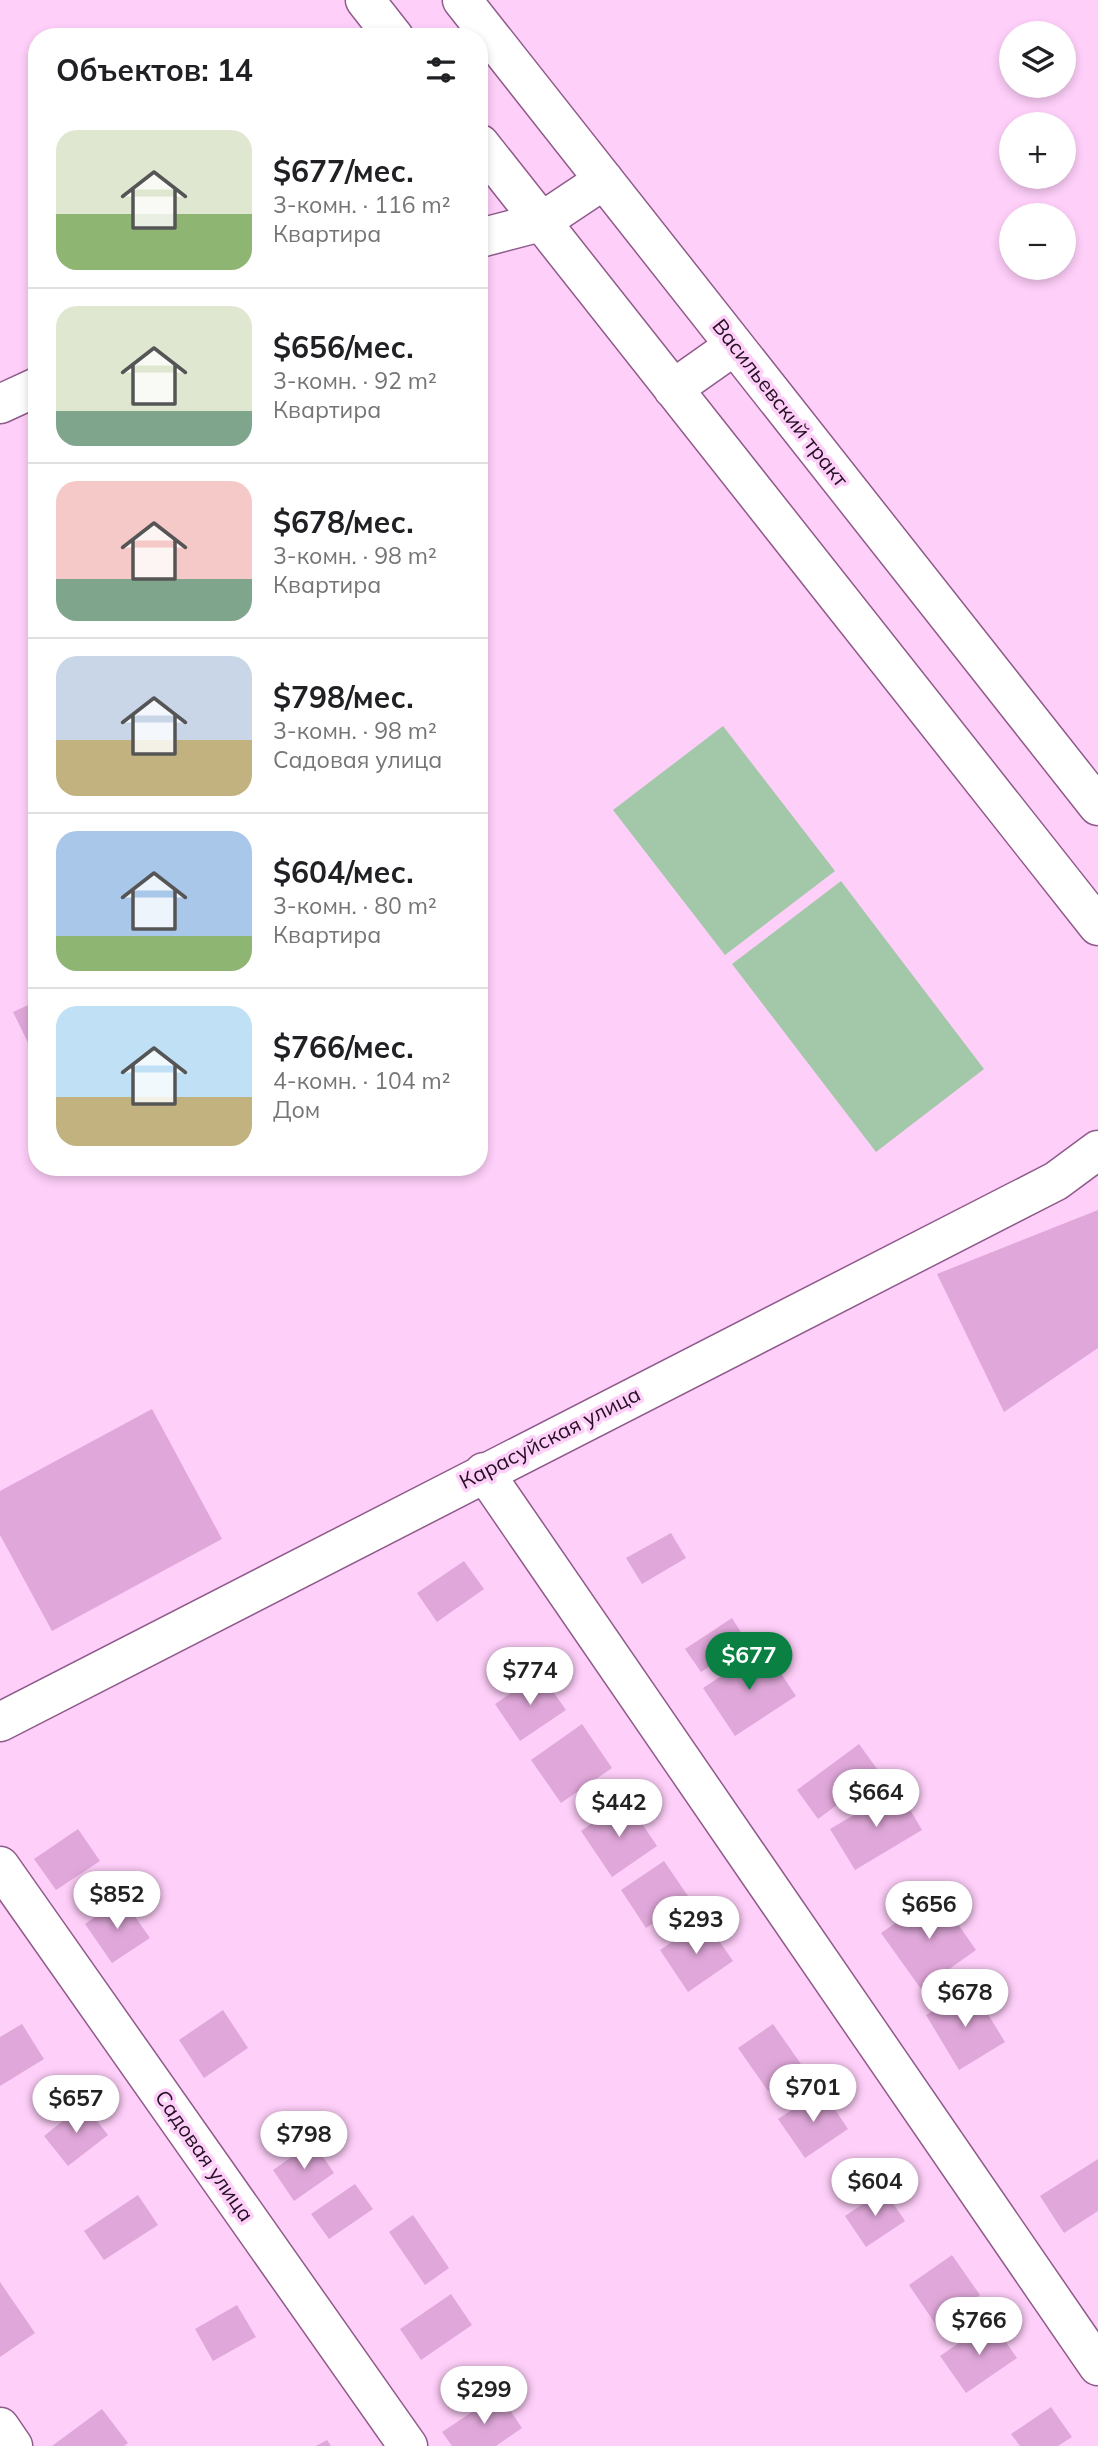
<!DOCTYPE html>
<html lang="ru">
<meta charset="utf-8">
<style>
body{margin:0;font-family:Mulish,sans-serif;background:#f2f2f2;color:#202124;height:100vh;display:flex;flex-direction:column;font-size:26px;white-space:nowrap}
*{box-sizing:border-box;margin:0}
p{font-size:23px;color:#757577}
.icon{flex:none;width:38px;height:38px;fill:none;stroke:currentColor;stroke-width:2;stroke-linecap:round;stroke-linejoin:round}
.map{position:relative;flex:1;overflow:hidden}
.sheet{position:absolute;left:28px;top:28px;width:460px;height:1148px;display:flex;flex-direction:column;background:#fff;border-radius:28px;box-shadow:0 4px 10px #0003}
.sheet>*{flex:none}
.buttons{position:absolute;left:999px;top:21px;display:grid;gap:14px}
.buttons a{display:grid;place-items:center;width:77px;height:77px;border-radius:50%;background:#fff;box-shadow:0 4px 10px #0003;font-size:35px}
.price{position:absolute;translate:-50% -60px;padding:0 16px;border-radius:24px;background:#fff;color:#222;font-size:23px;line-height:46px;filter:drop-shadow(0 2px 4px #0008)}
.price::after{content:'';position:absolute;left:50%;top:42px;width:21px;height:16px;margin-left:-10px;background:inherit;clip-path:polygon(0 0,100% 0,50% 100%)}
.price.active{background:#0b8043;color:#fff}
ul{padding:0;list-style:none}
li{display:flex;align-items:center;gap:21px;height:175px;padding:0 28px}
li+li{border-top:2px solid #e0e0e0}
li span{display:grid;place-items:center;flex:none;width:196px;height:140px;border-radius:21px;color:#555}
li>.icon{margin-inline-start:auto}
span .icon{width:84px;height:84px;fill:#fffc;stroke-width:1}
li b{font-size:30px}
h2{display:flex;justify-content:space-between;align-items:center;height:84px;padding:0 28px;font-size:30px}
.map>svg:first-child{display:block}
</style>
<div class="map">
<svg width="1098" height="2446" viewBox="0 0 1098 2446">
<rect width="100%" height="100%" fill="#fecff9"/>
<!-- green -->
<path fill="#a3c8a9" d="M723 726 835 871 725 955 613 810Z
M841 881 984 1069 876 1152 732 964Z"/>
<!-- building -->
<path fill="#e0a8da" d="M37 1001V1061L13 1012Z
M1098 1210V1348L1004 1412 937 1274Z
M152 1409 222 1539 52 1631 0 1535V1491Z
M671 1533 686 1558 642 1584 626 1558Z
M464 1561 484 1589 437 1622 417 1593Z
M732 1618 747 1642 701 1672 685 1649Z
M764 1648 796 1696 735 1736 703 1688Z
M540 1673 566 1710 520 1741 495 1704Z
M582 1724 612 1768 561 1803 531 1760Z
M859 1744 880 1773 818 1819 797 1790Z
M898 1789 922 1830 855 1870 830 1829Z
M626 1800 657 1846 612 1877 581 1831Z
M78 1829 100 1861 56 1890 34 1859Z
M664 1861 690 1899 646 1928 621 1890Z
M937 1894 976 1950 921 1989 881 1933Z
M122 1898 150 1938 112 1963 85 1924Z
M705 1920 733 1961 688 1992 660 1950Z
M972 1988 1005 2042 959 2070 926 2015Z
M223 2010 248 2048 204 2078 179 2040Z
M22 2024 44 2059 0 2086V2037Z
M773 2024 803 2067 768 2091 738 2048Z
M822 2090 848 2129 805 2158 778 2119Z
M84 2104 108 2135 68 2166 44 2136Z
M313 2142 334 2173 294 2201 273 2170Z
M1098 2159V2211L1064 2233 1040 2196Z
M355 2184 373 2209 329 2239 311 2214Z
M884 2190 905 2221 866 2247 845 2216Z
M138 2195 158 2225 104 2260 84 2231Z
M413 2215 449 2268 425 2285 389 2232Z
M952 2255 980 2295 936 2325 909 2285Z
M0 2282 35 2333 0 2357Z
M451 2294 472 2325 421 2360 400 2329Z
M237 2305 256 2337 213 2361 195 2329Z
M991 2321 1017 2358 966 2393 940 2356Z
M499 2394 522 2428 496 2446H452L442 2432Z
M1051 2407 1072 2437 1058 2446H1020L1011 2434Z
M102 2409 128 2443 124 2446H52Z
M327 2440 331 2446H316Z"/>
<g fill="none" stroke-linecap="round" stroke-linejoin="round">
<!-- minor casing -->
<g stroke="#8f5b8b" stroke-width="41">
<path id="minor" d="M480 238 541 222 604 180
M0 404 37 387
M484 1472 1098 2366
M0 1722 1056 1181 1098 1150
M0 1866 408 2446
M0 2427 13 2446"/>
</g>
<!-- major casing -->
<g stroke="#8f5b8b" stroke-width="41">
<path id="major" d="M365 0 394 37
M462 0 1098 806
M480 144 1098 926
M673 389 734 346"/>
</g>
<!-- minor -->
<use href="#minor" stroke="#fff" stroke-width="38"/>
<!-- major -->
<use href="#major" stroke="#fff" stroke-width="38"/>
</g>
<g text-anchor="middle" stroke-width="7" stroke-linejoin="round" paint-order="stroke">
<!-- street labels -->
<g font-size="21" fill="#251023" stroke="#fecff9">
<text transform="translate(780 403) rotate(52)" y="7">Васильевский тракт</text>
<text transform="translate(550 1438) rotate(-27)" y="7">Карасуйская улица</text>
<text transform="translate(204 2156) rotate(55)" y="7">Садовая улица</text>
</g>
</g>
</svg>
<div class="buttons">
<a><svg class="icon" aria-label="layers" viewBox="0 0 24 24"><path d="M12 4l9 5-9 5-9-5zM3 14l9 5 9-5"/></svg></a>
<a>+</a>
<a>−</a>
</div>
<b class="price active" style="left:749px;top:1692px">$677</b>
<b class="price" style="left:530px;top:1707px">$774</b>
<b class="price" style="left:876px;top:1829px">$664</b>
<b class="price" style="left:619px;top:1839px">$442</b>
<b class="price" style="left:117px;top:1931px">$852</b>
<b class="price" style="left:929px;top:1941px">$656</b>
<b class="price" style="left:696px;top:1956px">$293</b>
<b class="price" style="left:965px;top:2029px">$678</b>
<b class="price" style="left:813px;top:2124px">$701</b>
<b class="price" style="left:76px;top:2135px">$657</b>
<b class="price" style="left:304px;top:2171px">$798</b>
<b class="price" style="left:875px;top:2218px">$604</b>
<b class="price" style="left:979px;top:2357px">$766</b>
<b class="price" style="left:484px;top:2426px">$299</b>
<section class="sheet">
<h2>Объектов: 14<svg class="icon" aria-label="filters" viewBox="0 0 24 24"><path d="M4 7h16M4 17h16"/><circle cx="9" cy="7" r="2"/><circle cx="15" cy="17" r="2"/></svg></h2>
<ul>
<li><span style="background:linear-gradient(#dfe7d0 60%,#8fb573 0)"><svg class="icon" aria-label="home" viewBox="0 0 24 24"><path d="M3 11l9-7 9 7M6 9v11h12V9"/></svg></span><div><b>$677/мес.</b><p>3-комн. · 116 m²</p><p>Квартира</p></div></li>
<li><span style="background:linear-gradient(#dfe7d0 75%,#7fa58c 0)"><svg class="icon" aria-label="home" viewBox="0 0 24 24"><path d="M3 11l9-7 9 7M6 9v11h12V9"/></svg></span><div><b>$656/мес.</b><p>3-комн. · 92 m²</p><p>Квартира</p></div></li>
<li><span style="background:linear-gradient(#f6c9c9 70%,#7fa58c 0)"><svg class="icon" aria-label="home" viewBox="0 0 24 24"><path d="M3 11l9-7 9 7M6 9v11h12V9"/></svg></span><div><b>$678/мес.</b><p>3-комн. · 98 m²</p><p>Квартира</p></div></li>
<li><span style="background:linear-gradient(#c9d6e8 60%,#c2b280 0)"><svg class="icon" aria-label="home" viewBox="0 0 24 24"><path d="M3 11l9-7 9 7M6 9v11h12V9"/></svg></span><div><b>$798/мес.</b><p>3-комн. · 98 m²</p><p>Садовая улица</p></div></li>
<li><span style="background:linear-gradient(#a9c7e8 75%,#8fb573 0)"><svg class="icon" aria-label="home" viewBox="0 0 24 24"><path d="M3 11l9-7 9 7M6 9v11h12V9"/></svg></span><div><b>$604/мес.</b><p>3-комн. · 80 m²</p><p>Квартира</p></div></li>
<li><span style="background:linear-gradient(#bfe0f5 65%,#c2b280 0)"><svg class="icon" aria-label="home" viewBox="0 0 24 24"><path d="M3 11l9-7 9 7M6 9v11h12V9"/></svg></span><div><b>$766/мес.</b><p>4-комн. · 104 m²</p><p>Дом</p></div></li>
</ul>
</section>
</div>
